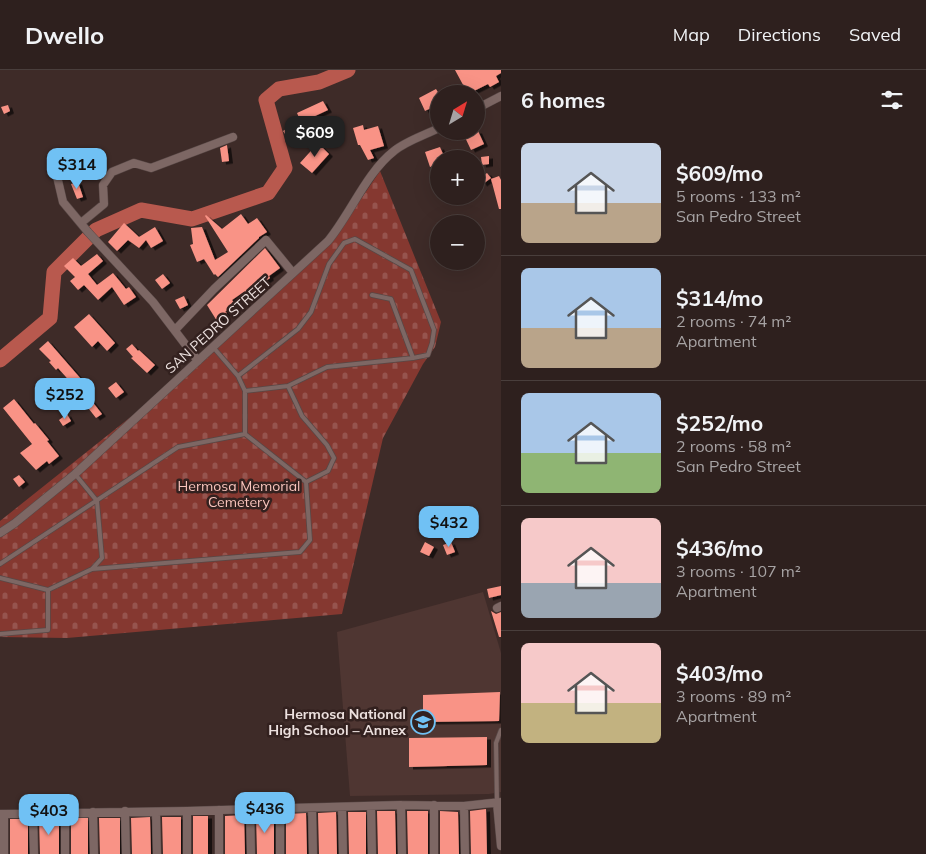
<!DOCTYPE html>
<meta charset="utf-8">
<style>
body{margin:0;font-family:Mulish,sans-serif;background:#3a2d2b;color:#f1f3f6;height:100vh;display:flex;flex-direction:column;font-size:19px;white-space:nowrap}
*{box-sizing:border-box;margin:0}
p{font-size:16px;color:#a7a3a4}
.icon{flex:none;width:28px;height:28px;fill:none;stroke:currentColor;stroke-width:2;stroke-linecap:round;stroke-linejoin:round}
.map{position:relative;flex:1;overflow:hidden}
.sheet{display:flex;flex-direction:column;background:#2e201e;width:425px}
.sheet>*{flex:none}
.needle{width:32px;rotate:38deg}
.tools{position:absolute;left:430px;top:15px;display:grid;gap:10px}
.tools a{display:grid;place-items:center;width:55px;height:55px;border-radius:50%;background:#2e201e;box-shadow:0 5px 20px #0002,0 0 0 1px #493e3c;font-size:25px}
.price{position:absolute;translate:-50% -42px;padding:0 11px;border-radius:10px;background:#70c1f4;color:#111;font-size:16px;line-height:32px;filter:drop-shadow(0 1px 2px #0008)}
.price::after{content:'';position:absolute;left:50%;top:30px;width:15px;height:11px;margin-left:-8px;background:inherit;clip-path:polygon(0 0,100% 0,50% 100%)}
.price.on{background:#222;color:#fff}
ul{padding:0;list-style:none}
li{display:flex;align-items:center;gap:15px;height:125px;padding:0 20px}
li+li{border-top:1px solid #493e3c}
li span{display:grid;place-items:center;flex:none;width:140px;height:100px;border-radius:8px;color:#555}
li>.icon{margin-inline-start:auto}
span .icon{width:60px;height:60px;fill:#fffc;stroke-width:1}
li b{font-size:21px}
h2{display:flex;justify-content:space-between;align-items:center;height:60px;padding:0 20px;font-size:21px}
header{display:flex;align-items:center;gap:30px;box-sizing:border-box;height:70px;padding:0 25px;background:#2e201e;border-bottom:1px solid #493e3c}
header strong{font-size:24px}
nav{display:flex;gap:28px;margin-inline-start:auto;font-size:18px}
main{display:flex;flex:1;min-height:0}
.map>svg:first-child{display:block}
</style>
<header>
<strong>Dwello</strong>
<nav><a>Map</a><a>Directions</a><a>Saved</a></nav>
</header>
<main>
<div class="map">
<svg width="501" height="784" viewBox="0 0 501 784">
<defs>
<pattern id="cemetery-stones" width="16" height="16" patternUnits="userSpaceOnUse" patternTransform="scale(1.25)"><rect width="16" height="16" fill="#853830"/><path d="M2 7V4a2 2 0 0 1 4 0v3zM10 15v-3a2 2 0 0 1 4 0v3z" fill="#96544e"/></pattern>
<filter id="shadow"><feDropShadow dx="4" dy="2.5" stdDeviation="0" flood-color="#0009"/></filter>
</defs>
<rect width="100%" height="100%" fill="#3e2b28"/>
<!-- built -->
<path fill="#4f3632" d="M483 522 501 583V722L489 724 350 726 337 562Z"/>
<!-- cemetery -->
<path fill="url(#cemetery-stones)" d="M380 101 441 252 435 277 423 294 383 368 342 544 67 568 0 567V451L192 298 332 171Z"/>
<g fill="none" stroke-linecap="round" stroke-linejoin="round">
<!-- river -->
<path stroke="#b8594e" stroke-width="15" d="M0 290 50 248 54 202 96 160 141 140 192 149 268 123 285 98 266 30 279 19 319 12 348 0"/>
</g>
<!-- building -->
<path fill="#f99386" filter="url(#shadow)" d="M455 0H501V3L496 6 499 12 490 17 488 14 468 24Z
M436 19 439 24V34L425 41 419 28Z
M323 31 328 40 313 47 314 51 302 57 303 59 298 63 296 59 285 64 283 61 300 50 297 43Z
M8 35 10 41 4 44 1 37Z
M363 55 364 60 378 56 384 76 370 80 374 88 368 90 360 75H358L353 58Z
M462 61H478L484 74 471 80Z
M318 73 329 84 312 103 300 93Z
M227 75 229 91 222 92 220 78Z
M440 77 443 84 449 81 452 89H439V94L430 97 425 82Z
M489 86V94L482 95 481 87Z
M487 103 491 108 483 114 480 108Z
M499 106 501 110V139H499L491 109Z
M78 112 83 127 77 129 71 114Z
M241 144 248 154 257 148 267 162 259 167V168L218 207 215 204 214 205 204 189 197 192 190 175 193 174 191 158 202 157 215 190 228 182 205 146 206 145 222 159Z
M124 153 139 167 155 157 163 171 151 178 146 170 139 178 128 170 117 181 108 172Z
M265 178 280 198 269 206 270 208 255 218 254 217 246 223 245 221 232 230 235 234 225 242 227 243 217 251 207 235Z
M97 184 103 191 88 204 97 215 113 203 126 219 129 217 136 227 124 235 112 217 98 230 84 215 78 220 70 211 75 207 64 196 73 188 81 196Z
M163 204 170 213 162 219 155 210Z
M184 226 188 235 180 239 175 230Z
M89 244 115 273 107 281 98 271 92 277 74 257Z
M48 271 88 317 80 323 58 298 56 300 49 292 51 291 39 279Z
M132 274 138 281 139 280 155 295 147 303 131 288 133 287 126 279Z
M116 312 124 322 116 328 108 318Z
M14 329 34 354 35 353 49 370 47 371 59 386 49 394 47 391 36 400 20 383 32 374 3 338Z
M91 330 102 344 96 348 85 334Z
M67 344 71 351 63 356 59 350Z
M19 405 25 412 19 417 13 409Z
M425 472 434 477 429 486 420 482Z
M451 472 455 482 447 485 443 475Z
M501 516V525L489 528 487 519Z
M491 541 496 544 501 542V567H499Z
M500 622 499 651 423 652V625Z
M487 667V695L409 697V668Z
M486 739 487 784H471L470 741Z
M377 741H395L396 784H378Z
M407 741H428V784H408Z
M440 741 458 742 459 784H440Z
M336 742 337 784H319L318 743Z
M348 742H366V784H349Z
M306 743 307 784H286V744Z
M274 744V784H257L256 745Z
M244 745 245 784H225V746Z
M193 746H208V784H193Z
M150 747 151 784H132L131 748Z
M162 747H181V784H163Z
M71 748H88V784H71Z
M99 748H120V784H100Z
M10 749H28V784H10Z
M39 749H59V784H40Z"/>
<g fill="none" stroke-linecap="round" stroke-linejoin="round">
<!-- service casing -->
<g stroke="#584846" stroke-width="5.5">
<path id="service" d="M213 277 238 306 298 259 311 242 329 194 344 173 355 169 411 200 434 260 432 273 428 285 413 288 391 229 372 225
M288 316 302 346 327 375 334 388 328 401 306 412
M245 321 288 316 327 297 413 288
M0 494 178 377 245 364
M92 499 300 482 310 470 306 412 245 364V321L238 306
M0 508 48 520 92 499 102 488 97 431 75 404
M0 564 48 560V520
M497 733 496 673 501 660"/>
</g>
<!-- minor casing -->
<g stroke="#584846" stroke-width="9">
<path id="minor" d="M476 39 501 26
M52 85 63 132 88 162 153 232 198 291
M81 153 104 134 103 115 112 102 134 93 151 98 233 67
M175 260 214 219 266 170 293 203
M0 463 15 453 75 404 328 171C351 143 366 103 394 81 406 71 425 65 439 58
M497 538 501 536
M497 733 501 776
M401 735 402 784
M434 735V784
M371 736 372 784
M464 736 465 784
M342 737 343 784
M280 738V784
M312 738 313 784
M219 740V784
M250 740 251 784
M125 741 126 784
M187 741V784
M93 742 94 784
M156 742 157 784
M33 743 34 784
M0 744 187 741 401 735 464 736 501 732
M4 784V744
M65 784V742"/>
</g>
<!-- service -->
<use href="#service" stroke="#7d6764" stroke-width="4"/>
<!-- minor -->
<use href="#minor" stroke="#7d6764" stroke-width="8"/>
</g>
<!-- icons -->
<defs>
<g id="school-ring" transform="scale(1.25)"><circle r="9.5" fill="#33211f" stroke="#70c1f4" stroke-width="1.5"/><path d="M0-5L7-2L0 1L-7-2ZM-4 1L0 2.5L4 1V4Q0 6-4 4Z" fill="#70c1f4"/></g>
</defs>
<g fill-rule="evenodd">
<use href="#school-ring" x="423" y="652"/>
</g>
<g text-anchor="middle" stroke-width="5" stroke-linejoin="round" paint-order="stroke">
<!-- street labels -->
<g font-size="14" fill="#ece0de" stroke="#33211f">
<text transform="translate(218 255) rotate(-42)" y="5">SAN PEDRO STREET</text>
</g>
<!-- park labels -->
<g font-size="14" fill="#fac5bd" stroke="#33211f">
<text x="239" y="421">Hermosa Memorial<tspan x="239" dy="16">Cemetery</tspan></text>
</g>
<!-- poi labels -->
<g font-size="14" font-weight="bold" fill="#ece0de" stroke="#33211f" text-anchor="end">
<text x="406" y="649">Hermosa National<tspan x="406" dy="16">High School – Annex</tspan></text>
</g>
</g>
</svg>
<div class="tools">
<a><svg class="needle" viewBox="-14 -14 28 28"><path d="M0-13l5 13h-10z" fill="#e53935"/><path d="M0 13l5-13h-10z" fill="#a7a3a4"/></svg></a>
<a>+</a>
<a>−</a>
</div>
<b class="price on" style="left:315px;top:88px">$609</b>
<b class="price" style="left:77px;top:120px">$314</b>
<b class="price" style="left:65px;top:350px">$252</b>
<b class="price" style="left:449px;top:478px">$432</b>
<b class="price" style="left:265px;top:764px">$436</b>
<b class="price" style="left:49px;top:766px">$403</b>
</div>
<section class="sheet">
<h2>6 homes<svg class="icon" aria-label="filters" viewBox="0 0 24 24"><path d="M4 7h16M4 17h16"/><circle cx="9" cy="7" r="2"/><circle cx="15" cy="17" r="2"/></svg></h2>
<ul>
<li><span style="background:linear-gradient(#c9d6e8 60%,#b9a48a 0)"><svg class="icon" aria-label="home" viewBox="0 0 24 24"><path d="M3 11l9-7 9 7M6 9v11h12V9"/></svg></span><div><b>$609/mo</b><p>5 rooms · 133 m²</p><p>San Pedro Street</p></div></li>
<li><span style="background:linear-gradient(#a9c7e8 60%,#b9a48a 0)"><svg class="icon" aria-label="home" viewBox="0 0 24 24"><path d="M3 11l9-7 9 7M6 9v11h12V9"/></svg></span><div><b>$314/mo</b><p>2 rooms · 74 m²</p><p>Apartment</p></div></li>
<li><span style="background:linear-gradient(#a9c7e8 60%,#8fb573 0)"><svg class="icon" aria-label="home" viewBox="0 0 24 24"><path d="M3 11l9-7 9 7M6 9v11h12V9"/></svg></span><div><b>$252/mo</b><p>2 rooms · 58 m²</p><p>San Pedro Street</p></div></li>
<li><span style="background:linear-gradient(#f6c9c9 65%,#9aa5b1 0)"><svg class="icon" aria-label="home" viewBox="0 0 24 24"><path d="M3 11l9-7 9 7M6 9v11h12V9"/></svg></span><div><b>$436/mo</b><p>3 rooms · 107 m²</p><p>Apartment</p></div></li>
<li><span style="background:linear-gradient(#f6c9c9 60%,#c2b280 0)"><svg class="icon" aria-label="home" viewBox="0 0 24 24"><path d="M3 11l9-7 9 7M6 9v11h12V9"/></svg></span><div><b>$403/mo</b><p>3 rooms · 89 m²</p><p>Apartment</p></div></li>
</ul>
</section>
</main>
